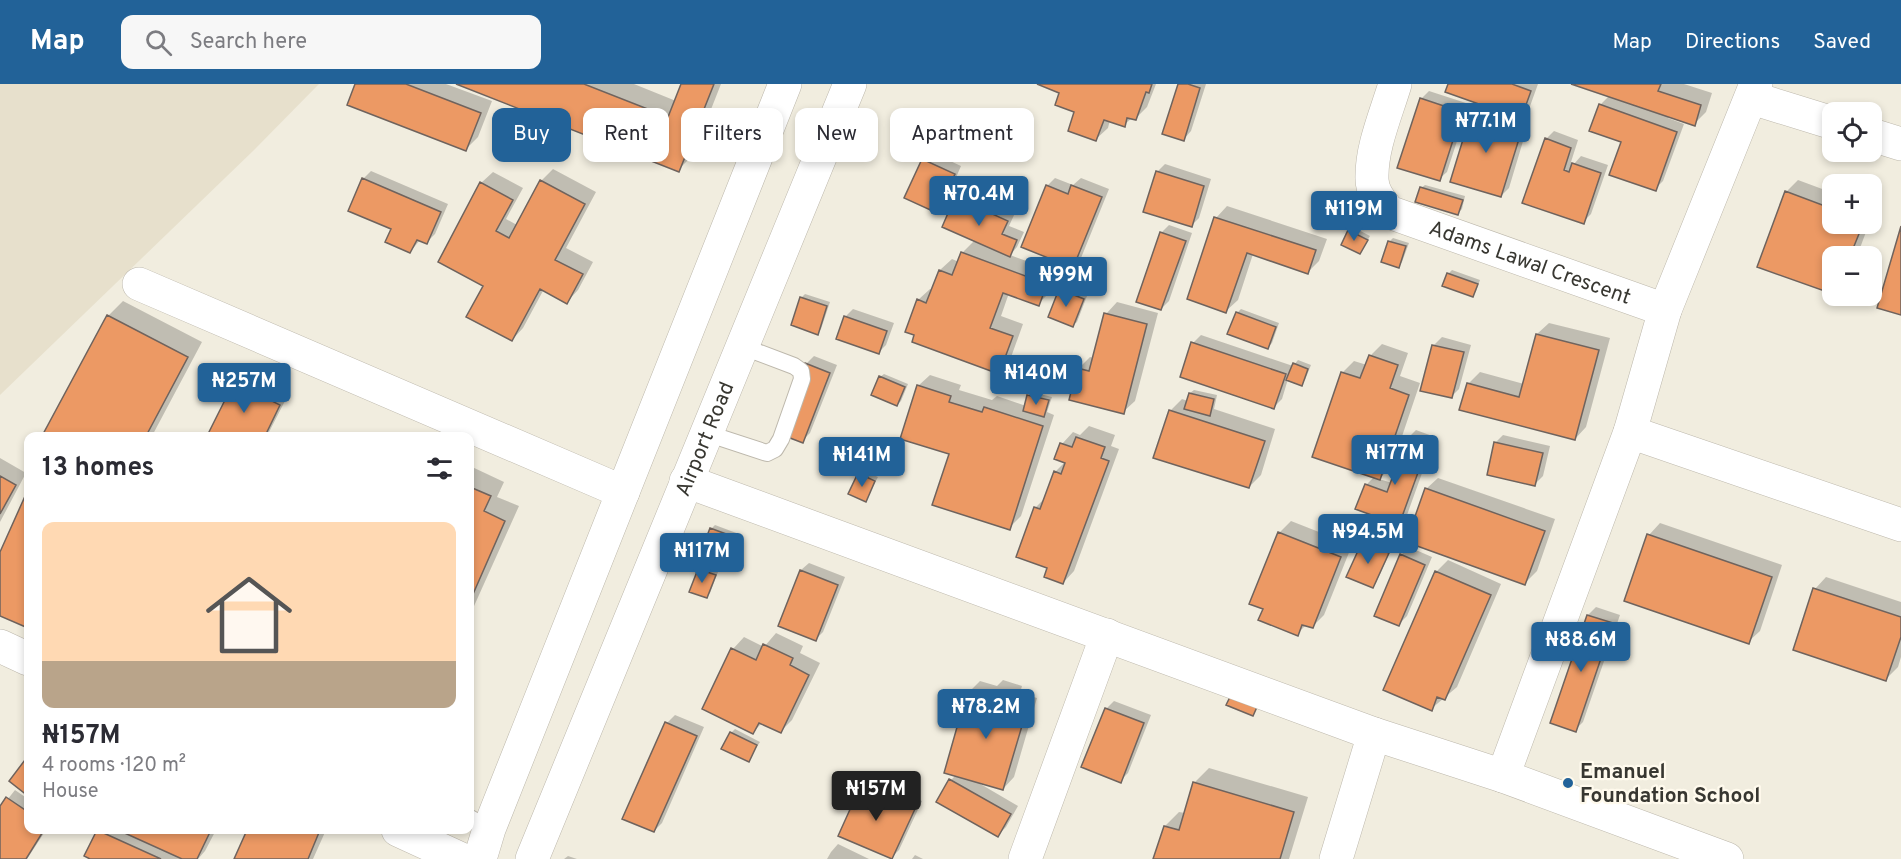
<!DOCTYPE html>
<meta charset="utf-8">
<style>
body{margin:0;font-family:Overpass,sans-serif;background:#f7f7f7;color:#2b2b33;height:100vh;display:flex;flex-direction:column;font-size:22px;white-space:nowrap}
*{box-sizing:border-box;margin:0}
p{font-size:20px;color:#7c7c81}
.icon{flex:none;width:33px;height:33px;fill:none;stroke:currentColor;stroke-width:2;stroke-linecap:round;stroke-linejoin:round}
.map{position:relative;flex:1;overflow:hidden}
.sheet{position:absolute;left:24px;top:348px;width:450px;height:402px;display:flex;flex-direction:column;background:#fff;border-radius:12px;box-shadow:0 3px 9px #0003}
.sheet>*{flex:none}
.hud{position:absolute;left:492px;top:24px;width:570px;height:54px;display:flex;gap:12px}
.fabs{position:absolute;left:1822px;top:18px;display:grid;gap:12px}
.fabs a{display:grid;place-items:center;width:60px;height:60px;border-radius:12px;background:#fff;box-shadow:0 3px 9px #0003;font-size:30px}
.price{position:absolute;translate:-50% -51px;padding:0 14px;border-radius:6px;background:#226298;color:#fff;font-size:20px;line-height:39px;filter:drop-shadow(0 2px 3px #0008)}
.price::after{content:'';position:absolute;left:50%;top:36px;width:18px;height:14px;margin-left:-9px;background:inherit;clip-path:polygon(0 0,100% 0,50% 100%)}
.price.current{background:#222;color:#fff}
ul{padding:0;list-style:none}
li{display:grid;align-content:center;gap:12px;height:318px;padding:0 18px}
li span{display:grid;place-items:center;height:186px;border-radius:12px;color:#555}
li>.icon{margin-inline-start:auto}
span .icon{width:108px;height:108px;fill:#fffc;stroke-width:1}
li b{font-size:26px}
h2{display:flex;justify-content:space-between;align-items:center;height:72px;padding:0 18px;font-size:26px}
.pill{padding:0 21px;border-radius:12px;background:#fff;box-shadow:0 3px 9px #0003;font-size:21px;line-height:54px}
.pill.current{background:#226298;color:#fff}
header{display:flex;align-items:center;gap:36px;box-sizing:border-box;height:84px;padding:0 30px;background:#226298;color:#fff}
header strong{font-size:28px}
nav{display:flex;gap:33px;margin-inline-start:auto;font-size:21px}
.search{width:420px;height:54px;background:#f7f7f7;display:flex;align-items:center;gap:15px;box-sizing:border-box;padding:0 21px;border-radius:12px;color:#7c7c81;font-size:22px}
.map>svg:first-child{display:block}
</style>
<header>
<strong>Map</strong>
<div class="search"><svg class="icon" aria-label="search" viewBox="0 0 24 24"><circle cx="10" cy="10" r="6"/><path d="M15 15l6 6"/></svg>Search here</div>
<nav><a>Map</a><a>Directions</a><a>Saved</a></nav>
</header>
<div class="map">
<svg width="1901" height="775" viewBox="0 0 1901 775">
<rect width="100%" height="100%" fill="#f1eddf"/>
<!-- built -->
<path fill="#e7e0cc" d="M0 0H319L253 67 0 311Z"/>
<!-- shadow -->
<path fill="#0003" d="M357 0H446L492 17 478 53 466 65Z
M460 0H634L676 17 683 0H721L693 71 678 86Z
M1038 0H1156L1147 23 1135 35 1132 34 1124 41 1110 36 1108 44 1096 55 1061 8Z
M1179 0H1206L1191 47 1184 55Z
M1449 0H1538L1529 25 1523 32 1530 34 1509 104 1501 112 1473 27 1481 19Z
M1573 0H1684L1712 9 1706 28 1694 40 1669 32 1668 34 1684 40 1663 97 1655 105 1600 21 1609 12Z
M1429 7 1469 20 1447 88 1439 95 1421 15Z
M1554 47 1578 56 1571 78 1574 80 1581 72 1608 81 1591 130 1583 138 1546 55Z
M931 68 961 82 945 119 937 127 923 76Z
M1165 80 1211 95 1199 134 1191 142 1157 88Z
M553 85 596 108 566 164 593 178 578 206 567 218 544 205 523 244 512 256 485 201 481 99 493 88 523 104 506 135 517 141 541 97Z
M371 87 448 120 435 150 427 158 420 156 410 168 393 144 363 95Z
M1055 94 1073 101 1081 94 1109 105 1081 174 1073 182 1047 102Z
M1798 96 1833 109V140H1869L1857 172H1833V208L1786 108Z
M1425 101 1465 112 1462 125 1458 129 1421 104Z
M964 106 1015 129 1009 142 1024 148 1017 163 1010 171 1057 188 1050 208 1038 220 1009 209 1001 232 1023 240 1010 276 999 288 918 216 930 205 933 206 940 186 952 175 959 178 962 169 975 156 956 114Z
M1227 122 1327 155 1319 177 1308 188 1253 170 1238 216 1226 227 1216 134Z
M1169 141 1192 149 1169 217 1161 225V149Z
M1353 143 1370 152 1360 169 1343 160Z
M1393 154 1409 159 1402 178 1399 182 1389 158Z
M1452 186 1480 196 1476 207 1473 211 1448 190Z
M1064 202 1087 212 1077 238 1073 241 1061 206Z
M805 210 830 218 821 245 817 249 801 214Z
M123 217 202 258 152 352H44L108 232Z
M1117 218 1158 229 1135 317 1123 328 1078 285 1090 273 1094 274 1106 230Z
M853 225 894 239 886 261 878 269 845 233Z
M1241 225 1279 239 1272 259 1268 263 1237 229Z
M1549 239 1610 254 1586 343 1575 355 1468 300 1480 288 1524 300 1537 250Z
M1201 251 1293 282 1298 276 1311 281 1305 296 1301 300 1288 295 1282 315 1274 323 1193 259Z
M1442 253 1471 261 1459 305 1451 313 1422 305 1434 261Z
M1382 260 1408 269 1400 292 1420 299 1392 382 1379 395 1392 399 1408 354 1416 346 1435 353 1407 431 1399 439 1366 401 1375 392 1342 289 1354 277 1367 281 1370 272Z
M814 272 837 281 810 349 802 357 806 280Z
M884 290 908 300 901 317 897 321 880 293Z
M244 291 287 313 267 352H209L236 299Z
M930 291 961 301 959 306 992 316 997 312 1026 322 1029 312 1032 308 1052 313 1047 328 1054 331 1021 432 1009 444 951 369 918 302Z
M1194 306 1217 311 1214 325 1275 345 1261 391 1249 403 1170 327 1182 315 1188 317 1190 309Z
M1089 342 1115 351 1111 362 1119 365 1074 487 1063 499 1049 483 1035 424 1046 413 1055 388 1066 377 1062 360 1073 348 1080 351Z
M1503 351 1550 362 1543 392 1535 400 1495 359Z
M0 374 26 389 0 438Z
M470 382 504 398 497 413 519 422 470 531Z
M863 386 878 393 866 416 859 390Z
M1438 394 1555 435 1537 487 1525 499 1426 405Z
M28 409V543L0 530V472Z
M1291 437 1352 461 1324 531 1312 543 1307 540 1297 550 1265 525 1279 449Z
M1660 439 1782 481 1760 547 1748 558 1649 451Z
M715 441 739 450 732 470 728 473 711 445Z
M1367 455 1391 466 1376 499 1373 503 1363 459Z
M1409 463 1432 473 1407 532 1399 540 1401 471Z
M1448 476 1501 500 1457 603 1431 625 1436 488Z
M809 479 845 493 823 548 815 556 779 541 801 486Z
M703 482 718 488 710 509 706 513 691 507 700 485Z
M1826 493 1901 518V573L1898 583 1886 595 1815 505Z
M1596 523 1620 531 1583 638 1575 646 1588 531Z
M776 549 803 562 800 569 820 579 792 636 780 648 762 639 753 648 733 565 744 553 764 563Z
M1003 596 1022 602 1020 609 1037 614 1014 693 1003 705 977 698 1018 722 1006 743 998 751 951 696 956 691 968 609 980 597 997 602Z
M1114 617 1151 631 1128 689 1120 697 1106 625Z
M675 631 704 643 662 739 654 747 667 639Z
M735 645 760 658 748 676 731 649Z
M1209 684 1308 713 1289 775H1155L1165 742 1179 728 1185 729 1195 698Z
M870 694 922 717 899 766 891 774 840 751 863 702Z
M15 706 28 715V746H46L27 775H0V725Z
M98 746H216L205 767 198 775 181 773V775H94L86 771Z
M248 746H326L313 775H236Z
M838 760 869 775H827L831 768Z
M915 771 923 775H912Z
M568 772 577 775H564Z"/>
<!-- building -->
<path fill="#ec9964" stroke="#6f635d" stroke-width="1.5" d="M355 0H406L481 29 466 67 347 21Z
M456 0H584L668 33 681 0H714L679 88Z
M1037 0H1152L1149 9 1146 8 1136 36 1127 34 1125 43 1104 36 1096 57 1068 47 1074 28 1055 21 1059 9Z
M1178 0H1188L1200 4 1184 57 1162 50Z
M1448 0H1512L1531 7 1521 35 1445 8Z
M1571 0H1661L1658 7 1701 21 1695 42Z
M1420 14 1462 28 1440 97 1397 84Z
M1599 20 1677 48 1656 107 1609 91 1621 58 1589 47Z
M1472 26 1523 42 1501 113 1450 98Z
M1545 54 1571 64 1564 86 1569 88 1572 79 1601 89 1584 140 1522 119Z
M922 75 955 90 937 129 904 114Z
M1156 87 1204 102 1192 143 1143 128Z
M362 94 441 128 427 160 417 156 410 169 385 158 391 145 348 127Z
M540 96 585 120 555 176 583 190 567 220 540 205 512 257 466 233 483 202 438 178 480 98 513 116 496 147 509 154Z
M1046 101 1068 110 1071 101 1102 113 1073 184 1021 163Z
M1420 103 1463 116 1458 131 1415 118Z
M1785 107 1833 125V140H1863L1850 172H1833V210L1757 183Z
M955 113 1008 137 1002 150 1017 156 1010 173 942 143Z
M1214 133 1316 166 1308 190 1247 169 1226 229 1187 215Z
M1901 142V231L1877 224Z
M1348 146 1368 156 1360 170 1341 161Z
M1160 148 1186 157 1161 226 1136 218Z
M1388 157 1406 162 1399 184 1381 178Z
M961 168 1047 200 1039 222 1003 209 990 244 1013 252 999 290 912 258 914 251 905 248 917 215 926 219 939 186 952 191Z
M1447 189 1478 200 1473 213 1442 202Z
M1059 205 1084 215 1073 243 1048 233Z
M800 213 827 222 818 251 791 241Z
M1236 228 1276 243 1268 265 1227 250Z
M1104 229 1147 240 1124 330 1069 316 1077 284 1089 287Z
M107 231 188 273 146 352H42Z
M844 232 887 247 879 270 836 255Z
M1536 250 1599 266 1575 356 1459 326 1467 299 1519 313Z
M1191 258 1286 290 1274 325 1180 293Z
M1432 261 1464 268 1452 314 1420 307Z
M1369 271 1398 281 1390 304 1409 311 1380 396 1312 373 1341 288 1360 294Z
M805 279 830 289 803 359 777 349Z
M1293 279 1308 285 1302 302 1286 296Z
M879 292 905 303 897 322 871 311Z
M234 298 280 321 265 352H207Z
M917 301 951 312 949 318 982 328 984 323 1043 342 1010 446 932 421 949 370 900 355Z
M1189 309 1214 315 1210 332 1184 325Z
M1027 311 1049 316 1044 333 1023 327Z
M1169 326 1265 357 1249 404 1153 374Z
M1076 353 1105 363 1101 374 1109 377 1063 500 1044 493 1047 484 1016 473 1034 423 1040 425 1054 387 1061 390 1065 379 1054 375 1060 359 1072 363Z
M1407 353 1428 361 1399 441 1355 425 1365 400 1387 408Z
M1494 358 1543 369 1535 402 1487 391Z
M858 389 875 397 866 418 848 410Z
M0 392 16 401 0 430Z
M470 403 491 412 484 427 505 437 470 517Z
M1425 404 1545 447 1525 501 1406 458Z
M26 410 28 411V544L0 532V468Z
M710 444 737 454 728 475 702 465Z
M1278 448 1341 473 1313 544 1302 541 1298 552 1258 536 1263 525 1249 520Z
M1647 450 1772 493 1749 560 1624 517Z
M1362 458 1389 469 1373 504 1346 493Z
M1400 470 1425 481 1399 542 1374 532Z
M698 485 716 491 707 514 689 508Z
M800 486 838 501 816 557 778 542Z
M1435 487 1491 511 1445 616 1437 613 1432 627 1383 606Z
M1813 504 1901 533V553L1886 597 1793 566Z
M1587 531 1613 539 1576 648 1550 639Z
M763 560 793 574 790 581 809 591 781 649 759 639 753 650 702 625 731 564 756 576Z
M990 607 1011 613 1009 620 1027 625 1003 706 944 689 967 608 988 614Z
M1230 613 1257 623 1253 632 1226 621Z
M1105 624 1144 639 1121 699 1081 683Z
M665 638 697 652 654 748 622 735Z
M730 648 757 661 749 678 721 665Z
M28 672V712L9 697Z
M949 695 1011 730 998 753 936 718Z
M1193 698 1294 728 1280 775H1153L1164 742 1179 746Z
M861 701 915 725 892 775 838 752Z
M6 713 28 728V746H44L26 775H0V722Z
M97 746 161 775H90L84 772Z
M118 746H211L197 775H182Z
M247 746H320L308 775H234Z"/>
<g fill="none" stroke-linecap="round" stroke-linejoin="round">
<!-- lane casing -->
<g stroke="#bdb8ac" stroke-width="18">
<path id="lane" d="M706 349 767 369 775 365 781 355 802 295 801 287 794 282 741 262
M470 734 489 745"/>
</g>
<!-- street casing -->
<g stroke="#bdb8ac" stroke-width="34">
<g id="street">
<path id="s1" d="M1395 0C1386 30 1371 64 1372 95 1372 108 1381 118 1389 128L1665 226"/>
<path d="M1752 14 1833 39"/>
<path d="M1872 51 1901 60"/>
<path d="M139 200 623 408"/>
<path d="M1630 348 1901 441"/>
<path d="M686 397 1374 650 1503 692 1727 775"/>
<path d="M0 562 28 575"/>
<path d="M1503 692 1630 348 1665 226 1756 0"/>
<path d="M398 746 461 775"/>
<path d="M1025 775 1107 551"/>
<path d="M1336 775 1374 650"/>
</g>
</g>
<!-- secondary casing -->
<g stroke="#bdb8ac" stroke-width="34">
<g id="secondary">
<path d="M480 775 489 745 785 0"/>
<path id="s2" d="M532 775 850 0"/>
</g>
</g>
<!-- lane -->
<use href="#lane" stroke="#fff" stroke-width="16"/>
<!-- street -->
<use href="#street" stroke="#fff" stroke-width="33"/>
<!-- secondary -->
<use href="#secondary" stroke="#fff" stroke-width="33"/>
</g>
<!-- markers -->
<circle fill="#226298" stroke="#fffaed" stroke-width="2" cx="1568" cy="699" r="6"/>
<g text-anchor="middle" stroke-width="4.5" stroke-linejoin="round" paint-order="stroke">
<!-- street labels -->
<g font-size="21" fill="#383731" stroke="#fffaed">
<text dy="7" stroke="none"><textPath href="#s1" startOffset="286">Adams Lawal Crescent</textPath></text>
<text dy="7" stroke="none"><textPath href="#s2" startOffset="454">Airport Road</textPath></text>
</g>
<!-- poi labels -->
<g font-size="21" font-weight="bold" fill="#383731" stroke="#fffaed" text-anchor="start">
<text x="1580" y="694">Emanuel<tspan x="1580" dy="24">Foundation School</tspan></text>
</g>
</g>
</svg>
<div class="fabs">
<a><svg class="icon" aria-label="locate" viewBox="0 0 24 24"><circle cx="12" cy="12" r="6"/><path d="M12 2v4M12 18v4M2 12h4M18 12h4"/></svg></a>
<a>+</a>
<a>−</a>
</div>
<b class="price" style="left:1486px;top:70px">₦77.1M</b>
<b class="price" style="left:979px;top:143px">₦70.4M</b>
<b class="price" style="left:1354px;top:158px">₦119M</b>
<b class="price" style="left:1066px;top:224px">₦99M</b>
<b class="price" style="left:1036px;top:322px">₦140M</b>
<b class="price" style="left:244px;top:330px">₦257M</b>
<b class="price" style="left:1395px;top:402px">₦177M</b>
<b class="price" style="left:862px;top:404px">₦141M</b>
<b class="price" style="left:1368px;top:481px">₦94.5M</b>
<b class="price" style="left:702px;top:500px">₦117M</b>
<b class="price" style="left:1581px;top:589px">₦88.6M</b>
<b class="price" style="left:986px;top:656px">₦78.2M</b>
<b class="price current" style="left:876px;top:738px">₦157M</b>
<div class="hud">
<a class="pill current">Buy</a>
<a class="pill">Rent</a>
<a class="pill">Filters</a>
<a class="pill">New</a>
<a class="pill">Apartment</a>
</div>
<section class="sheet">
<h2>13 homes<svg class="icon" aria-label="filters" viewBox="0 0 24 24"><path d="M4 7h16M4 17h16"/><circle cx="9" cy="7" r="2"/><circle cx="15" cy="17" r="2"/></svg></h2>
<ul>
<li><span style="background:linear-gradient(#ffd9b3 75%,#b9a48a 0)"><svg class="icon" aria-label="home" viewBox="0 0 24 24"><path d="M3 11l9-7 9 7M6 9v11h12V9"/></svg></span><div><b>₦157M</b><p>4 rooms · 120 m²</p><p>House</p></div></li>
</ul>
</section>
</div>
